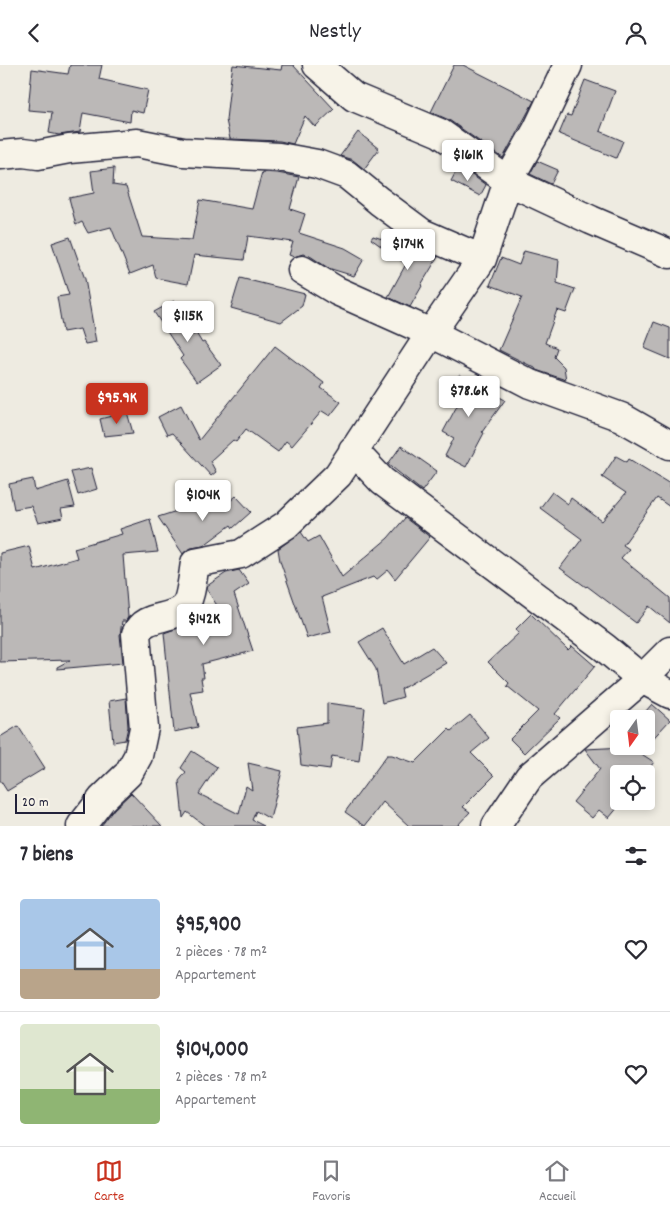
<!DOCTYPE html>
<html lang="fr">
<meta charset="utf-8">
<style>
body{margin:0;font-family:Dekko,sans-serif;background:#f7f7f7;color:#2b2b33;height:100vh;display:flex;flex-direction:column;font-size:19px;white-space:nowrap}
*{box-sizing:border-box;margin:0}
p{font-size:16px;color:#7c7c81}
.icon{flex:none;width:28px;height:28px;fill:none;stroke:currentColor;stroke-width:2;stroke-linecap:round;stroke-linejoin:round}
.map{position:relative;height:761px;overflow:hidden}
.drawer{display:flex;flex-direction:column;background:#fff;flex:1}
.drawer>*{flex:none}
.needle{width:32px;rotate:194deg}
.tools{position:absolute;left:610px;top:645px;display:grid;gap:10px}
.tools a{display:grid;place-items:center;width:45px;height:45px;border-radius:5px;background:#fff;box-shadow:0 2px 8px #0003;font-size:25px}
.scale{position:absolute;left:15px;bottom:12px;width:70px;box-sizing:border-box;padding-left:5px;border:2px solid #22223b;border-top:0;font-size:14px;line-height:18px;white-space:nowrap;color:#22223b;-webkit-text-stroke:4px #f7f3e8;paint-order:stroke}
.price{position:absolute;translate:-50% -42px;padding:0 11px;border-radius:5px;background:#fff;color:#222;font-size:16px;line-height:32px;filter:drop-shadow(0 1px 2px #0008)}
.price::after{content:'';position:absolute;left:50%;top:30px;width:15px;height:11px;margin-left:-8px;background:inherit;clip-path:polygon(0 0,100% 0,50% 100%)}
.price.selected{background:#c8321e;color:#fff}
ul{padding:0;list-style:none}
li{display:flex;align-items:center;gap:15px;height:125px;padding:0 20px}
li+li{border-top:1px solid #e1e1e2}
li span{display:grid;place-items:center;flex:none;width:140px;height:100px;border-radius:5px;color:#555}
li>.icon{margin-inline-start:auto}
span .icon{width:60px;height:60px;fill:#fffc;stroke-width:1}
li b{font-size:21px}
h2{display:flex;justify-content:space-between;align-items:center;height:60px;padding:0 20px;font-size:21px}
header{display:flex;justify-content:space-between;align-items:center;height:65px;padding:0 20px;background:#fff;font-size:22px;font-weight:600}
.menu{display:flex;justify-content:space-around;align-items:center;height:70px;border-top:1px solid #e1e1e2;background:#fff;font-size:14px;color:#7c7c81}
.menu a{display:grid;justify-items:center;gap:2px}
.menu .selected{color:#c8321e}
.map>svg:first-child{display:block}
</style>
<header><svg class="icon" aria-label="back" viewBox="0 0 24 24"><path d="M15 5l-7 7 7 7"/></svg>Nestly<svg class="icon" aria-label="person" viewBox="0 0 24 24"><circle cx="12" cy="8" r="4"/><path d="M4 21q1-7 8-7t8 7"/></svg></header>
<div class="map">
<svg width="670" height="761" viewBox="0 0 670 761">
<rect width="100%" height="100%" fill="#eeebe1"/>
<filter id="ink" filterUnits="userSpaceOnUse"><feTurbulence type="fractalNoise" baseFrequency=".02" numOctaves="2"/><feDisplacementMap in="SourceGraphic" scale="10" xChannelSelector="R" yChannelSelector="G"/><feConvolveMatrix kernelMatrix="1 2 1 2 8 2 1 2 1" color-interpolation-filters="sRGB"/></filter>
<g filter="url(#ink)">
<!-- building -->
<path fill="#bbb8b7" stroke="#22223b" d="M70 0H102L99 14 148 25 143 48 131 45 130 57 83 48 80 67 59 70 49 68 52 47 28 45 32 4 68 9Z
M233 0 281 5 282 0H293L334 44 315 62 305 51 293 79 280 76 230 74 226 55 230 19Z
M454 0H463L534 36 503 93 449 55 431 47Z
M585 15 615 26 600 66 623 76 616 93 559 69 567 50 571 51Z
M358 67 379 84 364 104 353 95 340 91Z
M537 96 558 105 551 119 530 109Z
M459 101 486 120 480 131 451 116Z
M114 103 113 120 126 122 142 172 192 175 200 135 252 144 262 107 277 108 299 112 290 144 305 149 299 168 345 183 364 194 354 211 328 203 310 191 303 189 294 192 289 190 293 177 248 171 244 195 194 190 188 219 156 213 153 200 130 209 111 162 88 168 82 157 76 160 69 133 94 128 91 106Z
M373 171 438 192 421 220 422 221 410 242 388 232 406 199 371 174Z
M70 172 85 214 96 277 85 279 80 264 63 267 57 232 69 230 52 178Z
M524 186 559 195 557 218 575 224 566 248 557 245 545 278 557 283 554 292 564 302 566 315 536 305 535 303 499 285 522 232 490 220 501 193 519 200Z
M240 213 305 229 302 241 281 257 231 243Z
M174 236 193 270 196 268 202 278 204 277 221 300 197 317 180 294 183 291 154 247Z
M654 257 670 263V294L644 283Z
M275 281 324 318 321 323 341 337 330 351 322 346 292 381 286 376 278 387 246 364 236 377 233 375 210 396 216 407 211 411 172 368 167 370 158 352 181 340 199 375Z
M459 310 505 335 482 367 484 368 466 402 445 391 454 373 443 367 458 339 446 333Z
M127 347 133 368 104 371 100 354Z
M401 381 437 406 422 426 388 399Z
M616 391 627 397 629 394 670 419V442L657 433 623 480 629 484 621 493 670 533V558L649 541 636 558 587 521 586 522 560 503 582 474 540 443 552 427 568 439 571 433 602 456 626 428 602 412Z
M91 403 97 424 78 430 71 407Z
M33 414 35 426 68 416 75 442 61 444 63 453 38 458 31 441 14 444 9 419Z
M206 427 221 444 236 431 251 447 233 463 231 460 203 481 191 483 183 489 158 452 183 444 185 446Z
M405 453 430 472 395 514 388 505 376 515 373 512 322 532 331 567 307 573 280 496 278 484 301 467 308 477 319 471 342 512 388 473Z
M150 454 158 487 123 490 128 552 126 556H122L120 570 123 598 57 604V602L70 595 0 597V488L29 481 35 505 77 493 74 483 122 469 120 464Z
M239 505 249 519 234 529 253 586 202 599 204 613H201L203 625 190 627 198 662 174 667 164 568 186 560 198 548 218 542 207 525V521L226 508Z
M531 549 568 585 572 581 595 601 555 649 560 653 524 688 510 674 538 646 507 621 509 618 488 597 519 568 516 564Z
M382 563 404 599 432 582 446 598 401 624 403 632 382 638 376 604 359 577Z
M126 633 128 662 125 675 113 677 109 636Z
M327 638 365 643 359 696 332 691 330 704 301 700 297 662 327 658Z
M652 639 670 655 646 681V654H639Z
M470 650 489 673 471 688 494 711 463 742 470 747 457 761H409L383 737 365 761 345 747 387 690H392L415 698 449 664 451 666Z
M18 661 45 703 7 726 0 715V672Z
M646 681 640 688 654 697 645 709H619V741L609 753 599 745 592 753 573 737 600 704 585 684Z
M192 686 217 702 199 729 239 749 246 721 252 725 248 698 282 706 270 754 256 746 252 755 264 761H205L187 747 183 753 179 716 186 707 181 703Z
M131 728 162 761H101L114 744Z"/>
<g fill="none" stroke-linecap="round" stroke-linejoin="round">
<!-- minor casing -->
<g stroke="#22223b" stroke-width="31">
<path id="minor" d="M317 0 354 32 440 68 508 116 591 155 670 189
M0 90 23 88 38 90 69 84 137 78 183 87 279 92 317 99 347 110 379 136 422 168 482 194
M302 205 337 226 431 268 530 319 621 352 670 380
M353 385 382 416 605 583 642 614 670 629
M81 761 102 734 128 709 138 691 144 663 136 569C144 549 169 556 183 543 191 536 193 509 195 498L241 489 286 460 338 410 431 268 482 194 508 116 537 65 568 0
M496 761 529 712 642 614 670 586"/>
</g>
<!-- minor -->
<use href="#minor" stroke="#f7f3e8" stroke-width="28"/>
</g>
</g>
</svg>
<div class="tools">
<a><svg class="needle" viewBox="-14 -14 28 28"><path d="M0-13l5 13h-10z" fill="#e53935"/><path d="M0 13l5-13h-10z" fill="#7c7c81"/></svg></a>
<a><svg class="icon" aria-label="locate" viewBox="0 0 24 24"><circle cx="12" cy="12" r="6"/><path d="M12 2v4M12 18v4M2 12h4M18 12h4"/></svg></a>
</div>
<div class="scale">20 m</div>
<b class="price" style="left:468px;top:117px">$161K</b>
<b class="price" style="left:408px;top:206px">$174K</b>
<b class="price" style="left:188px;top:278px">$115K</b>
<b class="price" style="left:469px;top:353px">$78.6K</b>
<b class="price selected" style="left:117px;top:360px">$95.9K</b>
<b class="price" style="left:203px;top:457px">$104K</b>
<b class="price" style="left:204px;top:581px">$142K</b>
</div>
<section class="drawer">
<h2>7 biens<svg class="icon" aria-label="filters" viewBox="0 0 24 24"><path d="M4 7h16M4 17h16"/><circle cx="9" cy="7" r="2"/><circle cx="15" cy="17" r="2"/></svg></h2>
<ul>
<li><span style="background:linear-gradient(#a9c7e8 70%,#b9a48a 0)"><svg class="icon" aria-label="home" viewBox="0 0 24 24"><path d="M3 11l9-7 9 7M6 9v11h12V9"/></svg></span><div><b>$95,900</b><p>2 pièces · 78 m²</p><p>Appartement</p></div><svg class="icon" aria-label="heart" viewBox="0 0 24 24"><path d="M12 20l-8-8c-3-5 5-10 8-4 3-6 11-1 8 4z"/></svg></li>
<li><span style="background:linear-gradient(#dfe7d0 65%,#8fb573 0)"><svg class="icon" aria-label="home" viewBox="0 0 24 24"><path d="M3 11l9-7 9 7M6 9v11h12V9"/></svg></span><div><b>$104,000</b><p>2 pièces · 78 m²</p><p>Appartement</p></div><svg class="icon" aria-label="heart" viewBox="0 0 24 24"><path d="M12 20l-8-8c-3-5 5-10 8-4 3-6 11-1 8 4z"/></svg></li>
</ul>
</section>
<nav class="menu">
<a class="selected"><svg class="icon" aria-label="map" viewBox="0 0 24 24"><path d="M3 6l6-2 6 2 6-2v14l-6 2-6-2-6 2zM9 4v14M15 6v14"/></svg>Carte</a>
<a><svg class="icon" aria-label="saved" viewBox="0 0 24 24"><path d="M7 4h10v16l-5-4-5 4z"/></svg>Favoris</a>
<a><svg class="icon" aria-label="home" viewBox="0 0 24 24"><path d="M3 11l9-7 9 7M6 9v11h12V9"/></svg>Accueil</a>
</nav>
